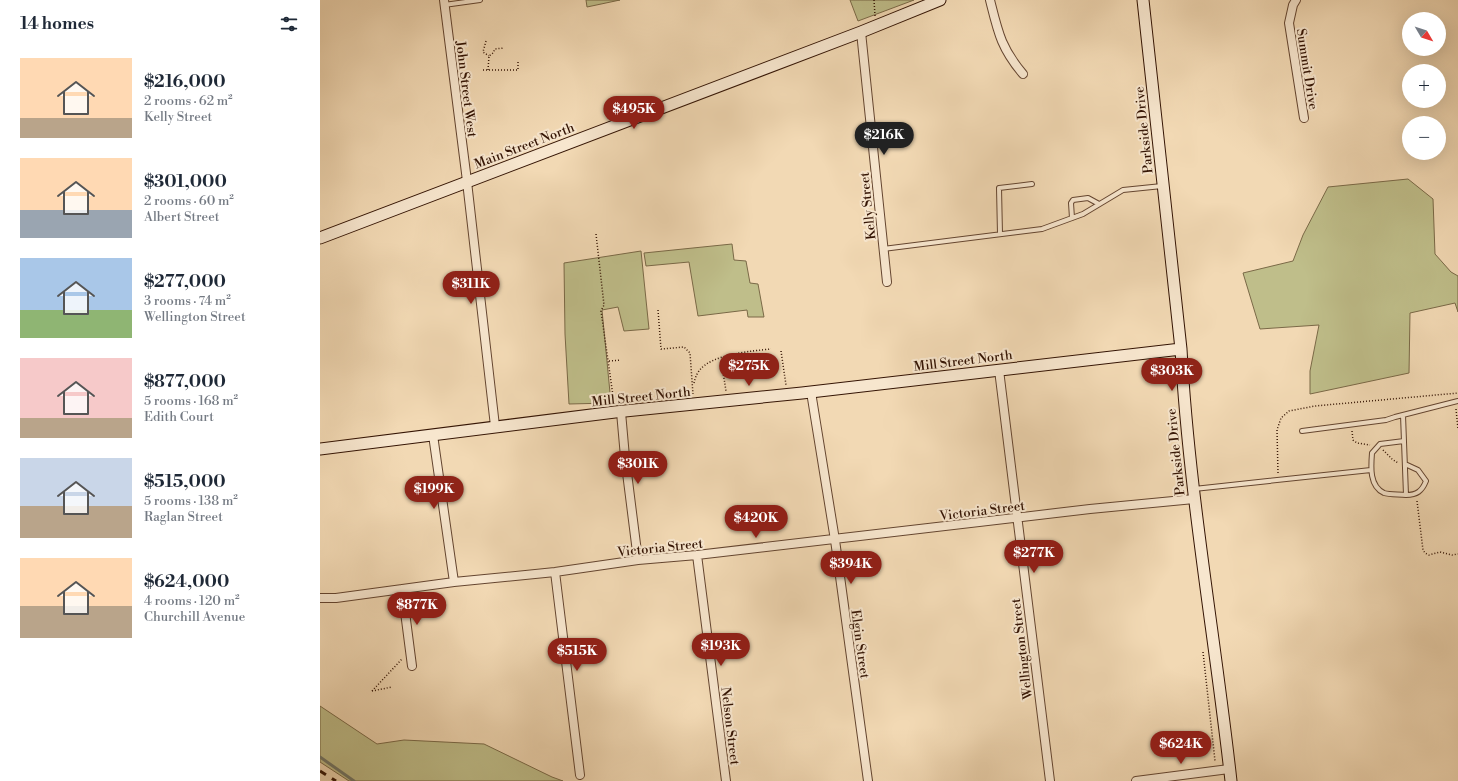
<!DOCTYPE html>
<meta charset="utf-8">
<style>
body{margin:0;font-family:"Libre Bodoni",serif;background:#f2f2f3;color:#1f2937;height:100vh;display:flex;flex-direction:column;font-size:15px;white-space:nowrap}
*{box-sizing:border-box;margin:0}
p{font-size:13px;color:#747a83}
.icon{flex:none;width:22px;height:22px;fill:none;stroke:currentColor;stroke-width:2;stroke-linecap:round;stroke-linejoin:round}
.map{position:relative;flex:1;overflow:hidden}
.sheet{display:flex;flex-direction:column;background:#fff;width:320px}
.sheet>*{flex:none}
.needle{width:26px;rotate:129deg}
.controls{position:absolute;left:1082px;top:12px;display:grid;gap:8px}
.controls a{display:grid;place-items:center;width:44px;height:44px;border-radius:50%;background:#fff;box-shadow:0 4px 16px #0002;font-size:20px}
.price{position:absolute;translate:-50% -34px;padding:0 9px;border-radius:14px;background:#8f2418;color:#fff;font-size:13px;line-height:26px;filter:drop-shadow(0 1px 2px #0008)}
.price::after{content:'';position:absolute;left:50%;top:24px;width:12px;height:9px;margin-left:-6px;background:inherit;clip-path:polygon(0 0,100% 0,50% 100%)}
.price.on{background:#222;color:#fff}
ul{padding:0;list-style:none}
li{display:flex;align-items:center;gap:12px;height:100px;padding:0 20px}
li span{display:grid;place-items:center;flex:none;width:112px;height:80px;border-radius:0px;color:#555}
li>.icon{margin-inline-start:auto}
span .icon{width:48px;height:48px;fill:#fffc;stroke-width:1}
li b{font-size:17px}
h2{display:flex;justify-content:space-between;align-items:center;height:48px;padding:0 20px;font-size:17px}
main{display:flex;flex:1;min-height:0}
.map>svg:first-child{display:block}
</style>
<main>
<section class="sheet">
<h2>14 homes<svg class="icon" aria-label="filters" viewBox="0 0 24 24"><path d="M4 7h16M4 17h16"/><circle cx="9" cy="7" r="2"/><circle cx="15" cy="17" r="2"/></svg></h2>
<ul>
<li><span style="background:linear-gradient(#ffd9b3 75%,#b9a48a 0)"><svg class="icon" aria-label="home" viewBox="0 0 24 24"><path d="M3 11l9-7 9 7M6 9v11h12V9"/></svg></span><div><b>$216,000</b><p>2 rooms · 62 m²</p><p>Kelly Street</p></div></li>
<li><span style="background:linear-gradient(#ffd9b3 65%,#9aa5b1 0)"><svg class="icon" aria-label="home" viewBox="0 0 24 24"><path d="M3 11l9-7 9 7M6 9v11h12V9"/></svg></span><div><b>$301,000</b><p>2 rooms · 60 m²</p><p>Albert Street</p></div></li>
<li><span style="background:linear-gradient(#a9c7e8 65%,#8fb573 0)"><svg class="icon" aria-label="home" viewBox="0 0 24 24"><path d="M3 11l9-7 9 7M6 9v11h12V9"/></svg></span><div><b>$277,000</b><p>3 rooms · 74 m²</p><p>Wellington Street</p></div></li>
<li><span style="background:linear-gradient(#f6c9c9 75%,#b9a48a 0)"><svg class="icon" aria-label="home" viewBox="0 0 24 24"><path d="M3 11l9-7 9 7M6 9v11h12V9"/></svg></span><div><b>$877,000</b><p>5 rooms · 168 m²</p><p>Edith Court</p></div></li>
<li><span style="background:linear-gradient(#c9d6e8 60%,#b9a48a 0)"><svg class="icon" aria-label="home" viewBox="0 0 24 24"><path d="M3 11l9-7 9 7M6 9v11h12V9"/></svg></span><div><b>$515,000</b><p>5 rooms · 138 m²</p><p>Raglan Street</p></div></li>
<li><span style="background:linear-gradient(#ffd9b3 60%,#b9a48a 0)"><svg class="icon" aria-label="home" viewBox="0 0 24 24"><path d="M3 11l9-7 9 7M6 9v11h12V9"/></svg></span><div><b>$624,000</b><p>4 rooms · 120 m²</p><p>Churchill Avenue</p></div></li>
</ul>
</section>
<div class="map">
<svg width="1138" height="781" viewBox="0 0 1138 781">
<rect width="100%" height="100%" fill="#f2d9b4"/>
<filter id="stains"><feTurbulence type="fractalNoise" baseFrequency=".005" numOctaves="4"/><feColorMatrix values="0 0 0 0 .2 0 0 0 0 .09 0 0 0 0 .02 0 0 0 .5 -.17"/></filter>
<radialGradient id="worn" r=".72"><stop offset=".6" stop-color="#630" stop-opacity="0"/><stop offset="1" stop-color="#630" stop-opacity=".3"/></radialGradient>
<!-- green -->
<path fill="#bfbe8a" stroke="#7a6947" d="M266 0H300L267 7Z
M530 0H594L538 21Z
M1088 179 1113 199 1115 254 1131 272 1138 276V312L1135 303 1090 313 1089 373 990 394V371L999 325 940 329 923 273 973 261 983 235 1008 187Z
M412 244 414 260 426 261 430 283 438 284 444 317H428L427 310 378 316 369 262 326 266 324 253Z
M321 251 329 329 304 331 298 307 282 310 291 403 249 404 245 334 244 263Z
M0 706 57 744 84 740 164 744 232 777 243 781H29L0 762Z"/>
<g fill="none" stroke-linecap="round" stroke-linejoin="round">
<!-- stream -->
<path stroke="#727869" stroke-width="3" d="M0 757 34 781"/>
<!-- lane casing -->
<g stroke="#644530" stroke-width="6">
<path id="lane" d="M124 5 160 0
M752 218 751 203 753 200 768 198 779 204
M680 234 679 188 712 184
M563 249 722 229 763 214 803 190 842 186
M1083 415 1086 495C1080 494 1070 495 1064 493 1049 486 1051 466 1052 453L1060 444 1084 441
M982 431 1066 420 1075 417 1138 401
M1085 464 1098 470 1106 481C1102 491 1097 495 1086 495
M874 489 1051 470"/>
</g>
<!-- street casing -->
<g stroke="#644530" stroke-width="10">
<path id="street" d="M124 0 146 173 175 426
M670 0C678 32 681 48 703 74
M976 0 973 5 969 23 984 118
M541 32 567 282
M679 370 730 781
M491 392 515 540 548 781
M301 412 305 457 318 560
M113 435 134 582
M377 555 406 781
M235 572 260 775
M82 589 92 666
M0 598H16L134 582 235 572 318 560 377 555 770 509 874 499
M816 781 909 769"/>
</g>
<!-- secondary casing -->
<g stroke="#341404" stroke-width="13">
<path id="secondary" d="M823 0 861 349C869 494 895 637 911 781
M0 238 541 32 620 0
M0 449 295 412 482 393 861 349"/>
</g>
<!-- path -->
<path stroke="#341404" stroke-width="1.5" stroke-dasharray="1 2" stroke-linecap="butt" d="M554 0 555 16
M166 41 163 52 169 56
M163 70H198V60
M168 70 169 56 173 53 175 49 184 48
M276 234 284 305 281 311 294 403
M338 310 341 349 364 347 370 353 373 394
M461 351 466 385
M405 357 403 372 406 391
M289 361 301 360
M374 383C375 379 376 375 379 371 391 354 432 351 451 349
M1136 409 1138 429
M1032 431 1033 440 1037 443 1050 445
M1063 450 1072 459 1078 463
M958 473 957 430 961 418 969 411 995 406 1138 393
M1097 501 1103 550 1105 553 1109 555 1120 552 1132 555 1138 554
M883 652 895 761
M52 691 82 659
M52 691 72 687"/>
<!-- lane -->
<use href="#lane" stroke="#f7e6ce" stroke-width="4"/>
<!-- street -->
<use href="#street" stroke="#f7e6ce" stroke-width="8"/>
<!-- secondary -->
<use href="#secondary" stroke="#f7e6ce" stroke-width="11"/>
<!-- rail -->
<path stroke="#341404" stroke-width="3" stroke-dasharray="7 7" stroke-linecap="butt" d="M0 771 16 781"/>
</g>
<g text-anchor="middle" stroke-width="4" stroke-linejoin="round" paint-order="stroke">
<!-- street labels -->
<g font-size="13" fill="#341404" stroke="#f7e6ce">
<text transform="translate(988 69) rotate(81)" y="5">Summit Drive</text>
<text transform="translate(147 89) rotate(83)" y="5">John Street West</text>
<text transform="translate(823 130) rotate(-96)" y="5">Parkside Drive</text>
<text transform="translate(204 145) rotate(-21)" y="5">Main Street North</text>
<text transform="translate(547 206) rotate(-96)" y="5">Kelly Street</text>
<text transform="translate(643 360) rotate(-7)" y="5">Mill Street North</text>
<text transform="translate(321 396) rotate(-6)" y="5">Mill Street North</text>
<text transform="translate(855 452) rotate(-96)" y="5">Parkside Drive</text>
<text transform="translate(662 510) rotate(-7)" y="5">Victoria Street</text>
<text transform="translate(340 547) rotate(-6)" y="5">Victoria Street</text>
<text transform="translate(541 644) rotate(82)" y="5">Elgin Street</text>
<text transform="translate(701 649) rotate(-97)" y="5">Wellington Street</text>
<text transform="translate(411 726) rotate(83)" y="5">Nelson Street</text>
</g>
</g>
<rect width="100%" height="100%" filter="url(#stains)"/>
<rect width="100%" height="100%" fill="url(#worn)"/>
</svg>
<div class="controls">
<a><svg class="needle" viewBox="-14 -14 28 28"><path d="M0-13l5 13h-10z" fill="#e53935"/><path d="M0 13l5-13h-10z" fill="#747a83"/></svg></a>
<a>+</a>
<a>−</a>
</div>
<b class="price" style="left:314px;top:130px">$495K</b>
<b class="price on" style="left:564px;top:156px">$216K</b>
<b class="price" style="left:151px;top:305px">$311K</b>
<b class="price" style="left:429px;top:387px">$275K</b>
<b class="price" style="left:852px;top:392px">$303K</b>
<b class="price" style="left:318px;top:485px">$301K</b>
<b class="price" style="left:114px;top:510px">$199K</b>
<b class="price" style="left:436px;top:539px">$420K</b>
<b class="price" style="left:714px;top:574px">$277K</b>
<b class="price" style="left:531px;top:585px">$394K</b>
<b class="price" style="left:97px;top:626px">$877K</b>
<b class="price" style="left:401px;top:667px">$193K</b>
<b class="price" style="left:257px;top:672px">$515K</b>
<b class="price" style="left:861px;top:765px">$624K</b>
</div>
</main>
